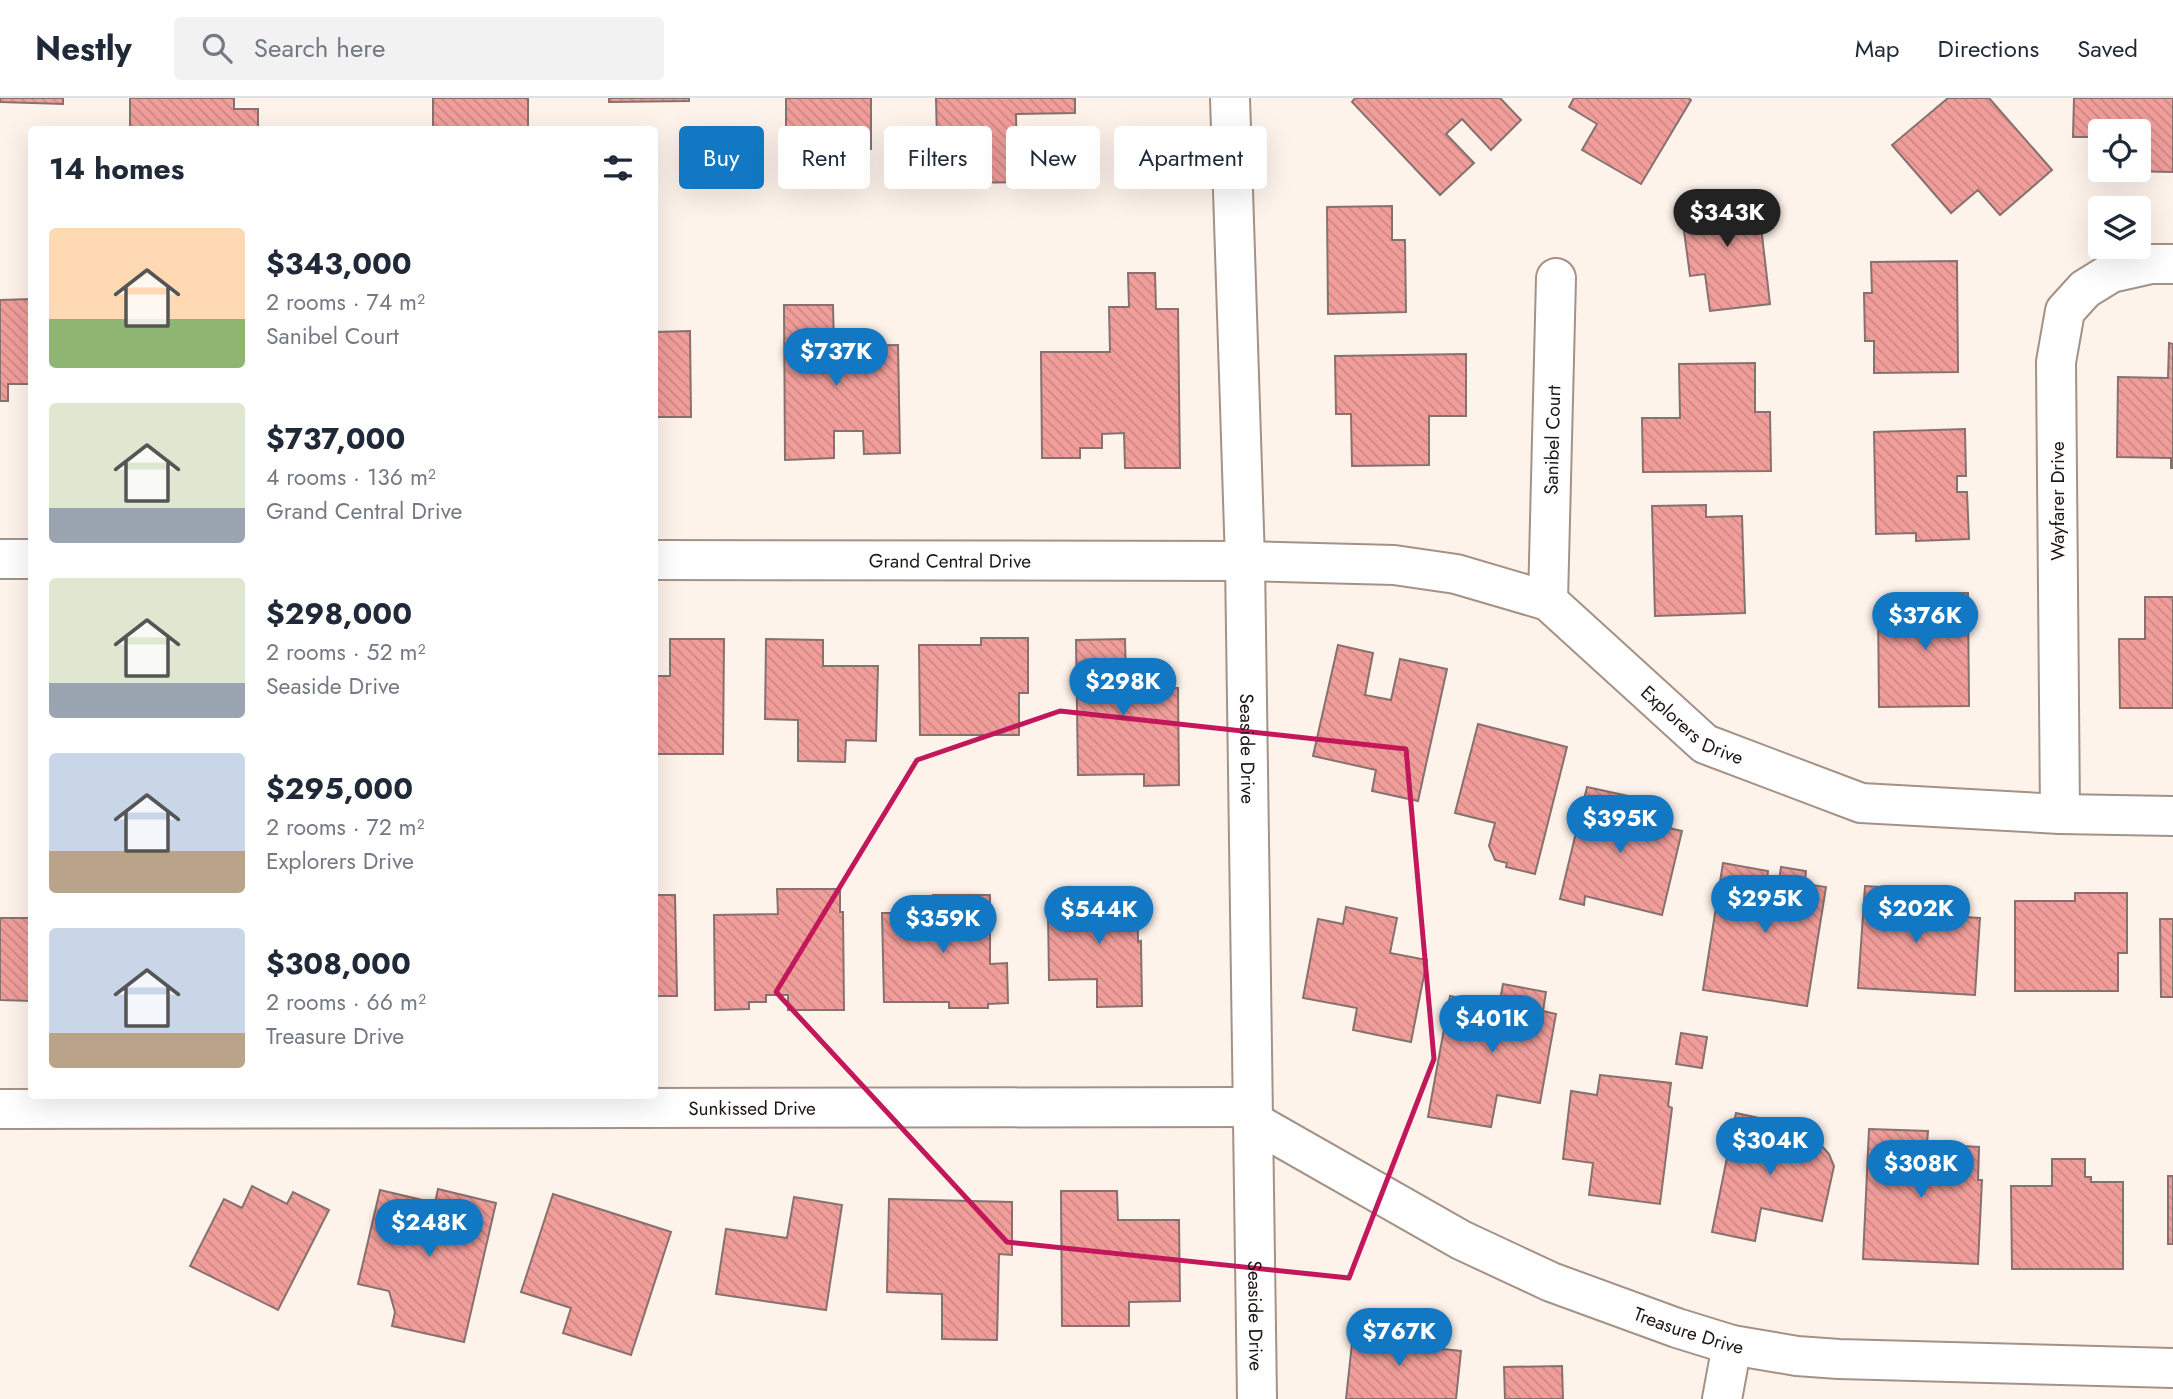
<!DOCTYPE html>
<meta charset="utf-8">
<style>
body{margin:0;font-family:Jost,sans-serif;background:#f2f2f3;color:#1f2937;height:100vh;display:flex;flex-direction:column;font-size:26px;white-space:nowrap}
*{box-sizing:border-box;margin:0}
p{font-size:23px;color:#747a83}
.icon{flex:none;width:38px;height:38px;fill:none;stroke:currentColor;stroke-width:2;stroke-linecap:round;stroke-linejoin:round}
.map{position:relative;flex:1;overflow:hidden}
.details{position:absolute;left:28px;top:28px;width:630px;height:973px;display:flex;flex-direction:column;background:#fff;border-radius:7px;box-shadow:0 7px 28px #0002}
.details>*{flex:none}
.guide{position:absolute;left:679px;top:28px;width:665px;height:63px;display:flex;gap:14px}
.buttons{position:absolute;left:2088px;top:21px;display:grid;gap:14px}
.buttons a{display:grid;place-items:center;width:63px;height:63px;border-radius:7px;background:#fff;box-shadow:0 7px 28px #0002;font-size:35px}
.price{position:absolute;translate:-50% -60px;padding:0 16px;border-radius:24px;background:#1378c3;color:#fff;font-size:23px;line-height:46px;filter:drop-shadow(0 2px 4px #0008)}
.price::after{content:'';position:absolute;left:50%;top:42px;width:21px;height:16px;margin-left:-10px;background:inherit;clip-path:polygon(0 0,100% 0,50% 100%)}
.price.current{background:#222;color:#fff}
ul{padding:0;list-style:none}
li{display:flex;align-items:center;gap:21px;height:175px;padding:0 21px}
li span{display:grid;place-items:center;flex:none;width:196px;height:140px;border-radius:7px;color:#555}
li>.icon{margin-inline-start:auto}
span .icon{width:84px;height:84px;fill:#fffc;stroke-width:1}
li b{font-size:30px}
h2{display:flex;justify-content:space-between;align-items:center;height:84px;padding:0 21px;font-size:30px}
.chip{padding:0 24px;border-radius:7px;background:#fff;box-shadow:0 7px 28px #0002;font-size:24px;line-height:63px}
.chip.current{background:#1378c3;color:#fff}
header{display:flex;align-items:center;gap:42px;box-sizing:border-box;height:98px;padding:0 35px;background:#fff;border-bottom:2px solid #e0e1e3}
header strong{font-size:33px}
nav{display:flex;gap:38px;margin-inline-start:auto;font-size:24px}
.search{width:490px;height:63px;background:#f2f2f3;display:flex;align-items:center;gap:18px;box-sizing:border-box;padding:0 24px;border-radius:7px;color:#747a83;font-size:26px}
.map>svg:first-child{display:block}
</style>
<header>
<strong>Nestly</strong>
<div class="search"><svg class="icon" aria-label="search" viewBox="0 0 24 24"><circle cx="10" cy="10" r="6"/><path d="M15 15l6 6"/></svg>Search here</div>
<nav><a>Map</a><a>Directions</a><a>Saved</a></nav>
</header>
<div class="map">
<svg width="2173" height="1301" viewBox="0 0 2173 1301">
<defs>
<pattern id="building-back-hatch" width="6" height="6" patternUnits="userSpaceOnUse" patternTransform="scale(1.75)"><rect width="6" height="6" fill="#f19e9b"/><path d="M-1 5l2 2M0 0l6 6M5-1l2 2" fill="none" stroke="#ce8784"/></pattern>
</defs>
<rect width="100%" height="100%" fill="#fef3eb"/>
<!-- building -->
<path fill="url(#building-back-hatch)" stroke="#86716f" stroke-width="2" d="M0 0H63V6L0 4Z
M130 0H234V11H258V32H130Z
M433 0H528V32H433Z
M609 0H689V3L609 4Z
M786 0H871V51H837V35H786Z
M936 0H1075V15L1016 16 1017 64H1052V84L938 85Z
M1355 0H1500L1521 22 1491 52 1462 21 1446 36 1474 65 1440 97 1352 4Z
M1574 0H1688L1691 2 1641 86 1582 52 1597 26 1569 9Z
M1948 0H1989L2052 72 2000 117 1978 92 1951 115 1892 47Z
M2074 0H2173V74L2128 73 2138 72V33H2100V39H2073Z
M1757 94 1770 206 1710 213 1705 176 1690 178 1680 103Z
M1392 108V142H1405L1406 214 1328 216 1327 109Z
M1957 163 1958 274 1874 275V243H1865L1864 195H1872L1871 164Z
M1128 175H1155L1156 211H1178L1180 370H1125L1124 335 1102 336V350H1080V360H1042L1041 254H1110L1109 209H1129Z
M32 201V286H8V303H0V202Z
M784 207H833L834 248 898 247 900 355 864 356 863 333H834V360L785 362Z
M690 233 691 319H654V234Z
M2169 245 2173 246V370H2171V360L2117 359 2118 279 2168 280Z
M1466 256V318H1429V367L1352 368 1351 316H1336L1335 258Z
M1755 265V314H1770L1771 373 1643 374 1642 320H1680L1679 266Z
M1965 331 1966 378H1957V394H1967L1969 441 1916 443V435L1876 436 1874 334Z
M1706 407V419L1742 418 1745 515 1655 518 1652 408Z
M1917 495H1968L1969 608 1879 609 1878 506 1917 505Z
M2145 499H2173V610H2120L2119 541H2145Z
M981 540H1028V595H1019V637H920L919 547H981Z
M670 541H724L723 656H654V578H670Z
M766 541 823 542V568H878L876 643 846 642 845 664 798 663V622L765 621Z
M1125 541 1126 578H1138V591L1178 590 1179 687 1144 688V676L1078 677 1076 542Z
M1338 547 1373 555 1365 597 1391 602 1400 561 1447 571 1418 703 1372 693 1376 672 1313 658Z
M1478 626 1567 649 1535 776 1506 769 1507 765 1495 762 1489 748 1495 725 1455 715Z
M1587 689 1633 699 1631 706 1643 709 1640 723 1682 733 1662 817 1585 798 1584 807 1560 801Z
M1723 765 1768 773 1767 781 1779 783 1781 769 1806 773 1805 786 1826 789 1807 908 1703 892Z
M1865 788 1930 792 1928 817 1980 820 1975 897 1858 890Z
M777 791H840V814H843L844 912H788V897H766V904H749V911L715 912 714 817 778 816Z
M1137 794 1138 844 1141 843 1142 908 1097 909V881L1049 882 1048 813H1068V795Z
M2075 795H2127V855H2118V893H2015V803H2075Z
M654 797H675L677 898H654Z
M933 797H990V866L1007 865 1008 905 988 906V910H949V904H884L882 815H933Z
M1346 809 1397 820 1390 855 1427 862 1411 944 1353 932 1357 910 1303 900 1318 821 1343 826Z
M0 820H32V903L0 902Z
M2160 821H2173V899H2161Z
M1503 886 1546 894 1543 913 1556 916 1540 1005 1497 997 1491 1029 1428 1019 1450 898 1499 908Z
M1681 935 1707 939 1702 970 1676 966Z
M1600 977 1671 985 1668 1008 1672 1010 1660 1106 1589 1097 1593 1065 1563 1061 1571 993 1597 997Z
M1736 1015 1791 1027 1789 1041 1821 1047 1829 1056 1834 1068 1822 1123 1761 1110 1755 1143 1712 1134Z
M1869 1031 1928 1033 1927 1046 1979 1049 1978 1082H1982L1978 1166 1863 1161Z
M2052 1061H2085V1079H2091V1084H2123V1171H2012L2011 1088H2052Z
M2168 1078H2173V1146H2168Z
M252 1088 287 1106 293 1094 329 1112 278 1212 190 1168 224 1101 242 1110Z
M438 1091 496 1105 464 1244 392 1228 395 1214 389 1193 358 1186 380 1092 435 1105Z
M1061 1093H1117L1118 1122H1179L1180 1203 1129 1204V1228H1062Z
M553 1096 671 1134 631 1257 563 1235 571 1210 521 1194Z
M794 1099 842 1107 826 1212 716 1196 726 1131 787 1140Z
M889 1101 1012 1104V1157L999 1156 997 1242 942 1241V1196L887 1194Z
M1354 1227 1406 1232 1404 1247 1461 1253 1456 1301H1346Z
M1562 1268 1563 1301H1505L1504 1269Z"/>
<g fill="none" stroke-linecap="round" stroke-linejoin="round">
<!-- minor casing -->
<g stroke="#a49286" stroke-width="42">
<g id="minor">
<path id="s1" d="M1230 0 1245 463 1257 1301"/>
<path d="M0 461H32"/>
<path id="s2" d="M654 462 1245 463 1394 467 1456 476 1548 503 1705 646 1861 705 2060 716 2173 718"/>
<path id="s3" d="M1548 503 1556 180"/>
<path d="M2060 716 2056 264 2065 213 2085 191 2111 175 2151 166H2173"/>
<path id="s4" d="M0 1011 1251 1009"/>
<path id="s5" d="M1252 1023 1461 1142 1551 1184 1677 1230 1732 1247 1797 1258 1839 1261 2173 1270"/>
<path d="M1722 1301 1732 1247"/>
</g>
</g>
<!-- minor -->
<use href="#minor" stroke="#fff" stroke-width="38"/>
</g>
<!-- marked area -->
<path fill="none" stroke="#c2185b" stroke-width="5" stroke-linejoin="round" d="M1060 613 1406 651 1434 961 1349 1180 1007 1144 776 894 917 662Z"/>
<g text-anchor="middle" stroke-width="7" stroke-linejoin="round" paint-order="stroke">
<!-- street labels -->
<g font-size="19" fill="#1e1712" stroke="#fff">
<text dy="7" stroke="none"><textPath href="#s3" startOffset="161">Sanibel Court</textPath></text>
<text transform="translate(2057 403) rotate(-90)" y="7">Wayfarer Drive</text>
<text dy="7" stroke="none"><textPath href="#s2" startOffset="296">Grand Central Drive</textPath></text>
<text dy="7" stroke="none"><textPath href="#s2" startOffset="1090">Explorers Drive</textPath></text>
<text dy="7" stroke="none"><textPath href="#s1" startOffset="651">Seaside Drive</textPath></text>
<text dy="7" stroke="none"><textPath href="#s4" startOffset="752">Sunkissed Drive</textPath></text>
<text dy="7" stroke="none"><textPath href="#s1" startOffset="1218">Seaside Drive</textPath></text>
<text dy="7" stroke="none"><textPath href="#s5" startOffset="486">Treasure Drive</textPath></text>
</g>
</g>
</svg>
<div class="buttons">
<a><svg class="icon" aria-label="locate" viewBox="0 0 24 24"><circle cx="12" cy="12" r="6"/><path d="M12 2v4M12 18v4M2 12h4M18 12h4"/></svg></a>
<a><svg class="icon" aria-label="layers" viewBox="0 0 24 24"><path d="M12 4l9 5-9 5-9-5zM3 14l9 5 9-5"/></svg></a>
</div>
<b class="price current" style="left:1727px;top:151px">$343K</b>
<b class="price" style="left:836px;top:290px">$737K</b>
<b class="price" style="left:1925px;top:554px">$376K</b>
<b class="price" style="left:1123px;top:620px">$298K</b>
<b class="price" style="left:1620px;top:757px">$395K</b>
<b class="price" style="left:1765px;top:837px">$295K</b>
<b class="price" style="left:1916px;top:847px">$202K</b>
<b class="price" style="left:1099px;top:848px">$544K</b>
<b class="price" style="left:943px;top:857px">$359K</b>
<b class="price" style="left:1492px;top:957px">$401K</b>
<b class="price" style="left:1770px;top:1079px">$304K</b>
<b class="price" style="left:1921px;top:1102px">$308K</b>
<b class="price" style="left:429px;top:1161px">$248K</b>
<b class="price" style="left:1399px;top:1270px">$767K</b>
<div class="guide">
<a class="chip current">Buy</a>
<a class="chip">Rent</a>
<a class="chip">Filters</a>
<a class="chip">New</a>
<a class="chip">Apartment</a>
</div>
<section class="details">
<h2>14 homes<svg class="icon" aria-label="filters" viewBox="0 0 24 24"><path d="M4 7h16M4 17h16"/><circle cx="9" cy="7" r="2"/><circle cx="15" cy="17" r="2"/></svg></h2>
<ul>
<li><span style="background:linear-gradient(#ffd9b3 65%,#8fb573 0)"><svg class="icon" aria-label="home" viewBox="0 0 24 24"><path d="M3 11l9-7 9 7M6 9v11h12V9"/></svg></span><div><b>$343,000</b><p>2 rooms · 74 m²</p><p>Sanibel Court</p></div></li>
<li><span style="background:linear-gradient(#dfe7d0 75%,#9aa5b1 0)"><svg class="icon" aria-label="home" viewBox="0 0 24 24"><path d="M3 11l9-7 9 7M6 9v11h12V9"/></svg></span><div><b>$737,000</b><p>4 rooms · 136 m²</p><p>Grand Central Drive</p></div></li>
<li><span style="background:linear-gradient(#dfe7d0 75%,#9aa5b1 0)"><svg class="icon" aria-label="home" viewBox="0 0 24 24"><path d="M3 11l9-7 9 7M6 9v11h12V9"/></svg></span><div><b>$298,000</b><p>2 rooms · 52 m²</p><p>Seaside Drive</p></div></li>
<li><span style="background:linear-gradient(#c9d6e8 70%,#b9a48a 0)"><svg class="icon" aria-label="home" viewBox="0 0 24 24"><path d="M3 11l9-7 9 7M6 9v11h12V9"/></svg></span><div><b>$295,000</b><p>2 rooms · 72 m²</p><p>Explorers Drive</p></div></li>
<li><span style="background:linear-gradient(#c9d6e8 75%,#b9a48a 0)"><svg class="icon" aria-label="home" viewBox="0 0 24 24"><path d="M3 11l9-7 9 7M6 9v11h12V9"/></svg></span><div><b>$308,000</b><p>2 rooms · 66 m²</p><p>Treasure Drive</p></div></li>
</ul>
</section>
</div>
